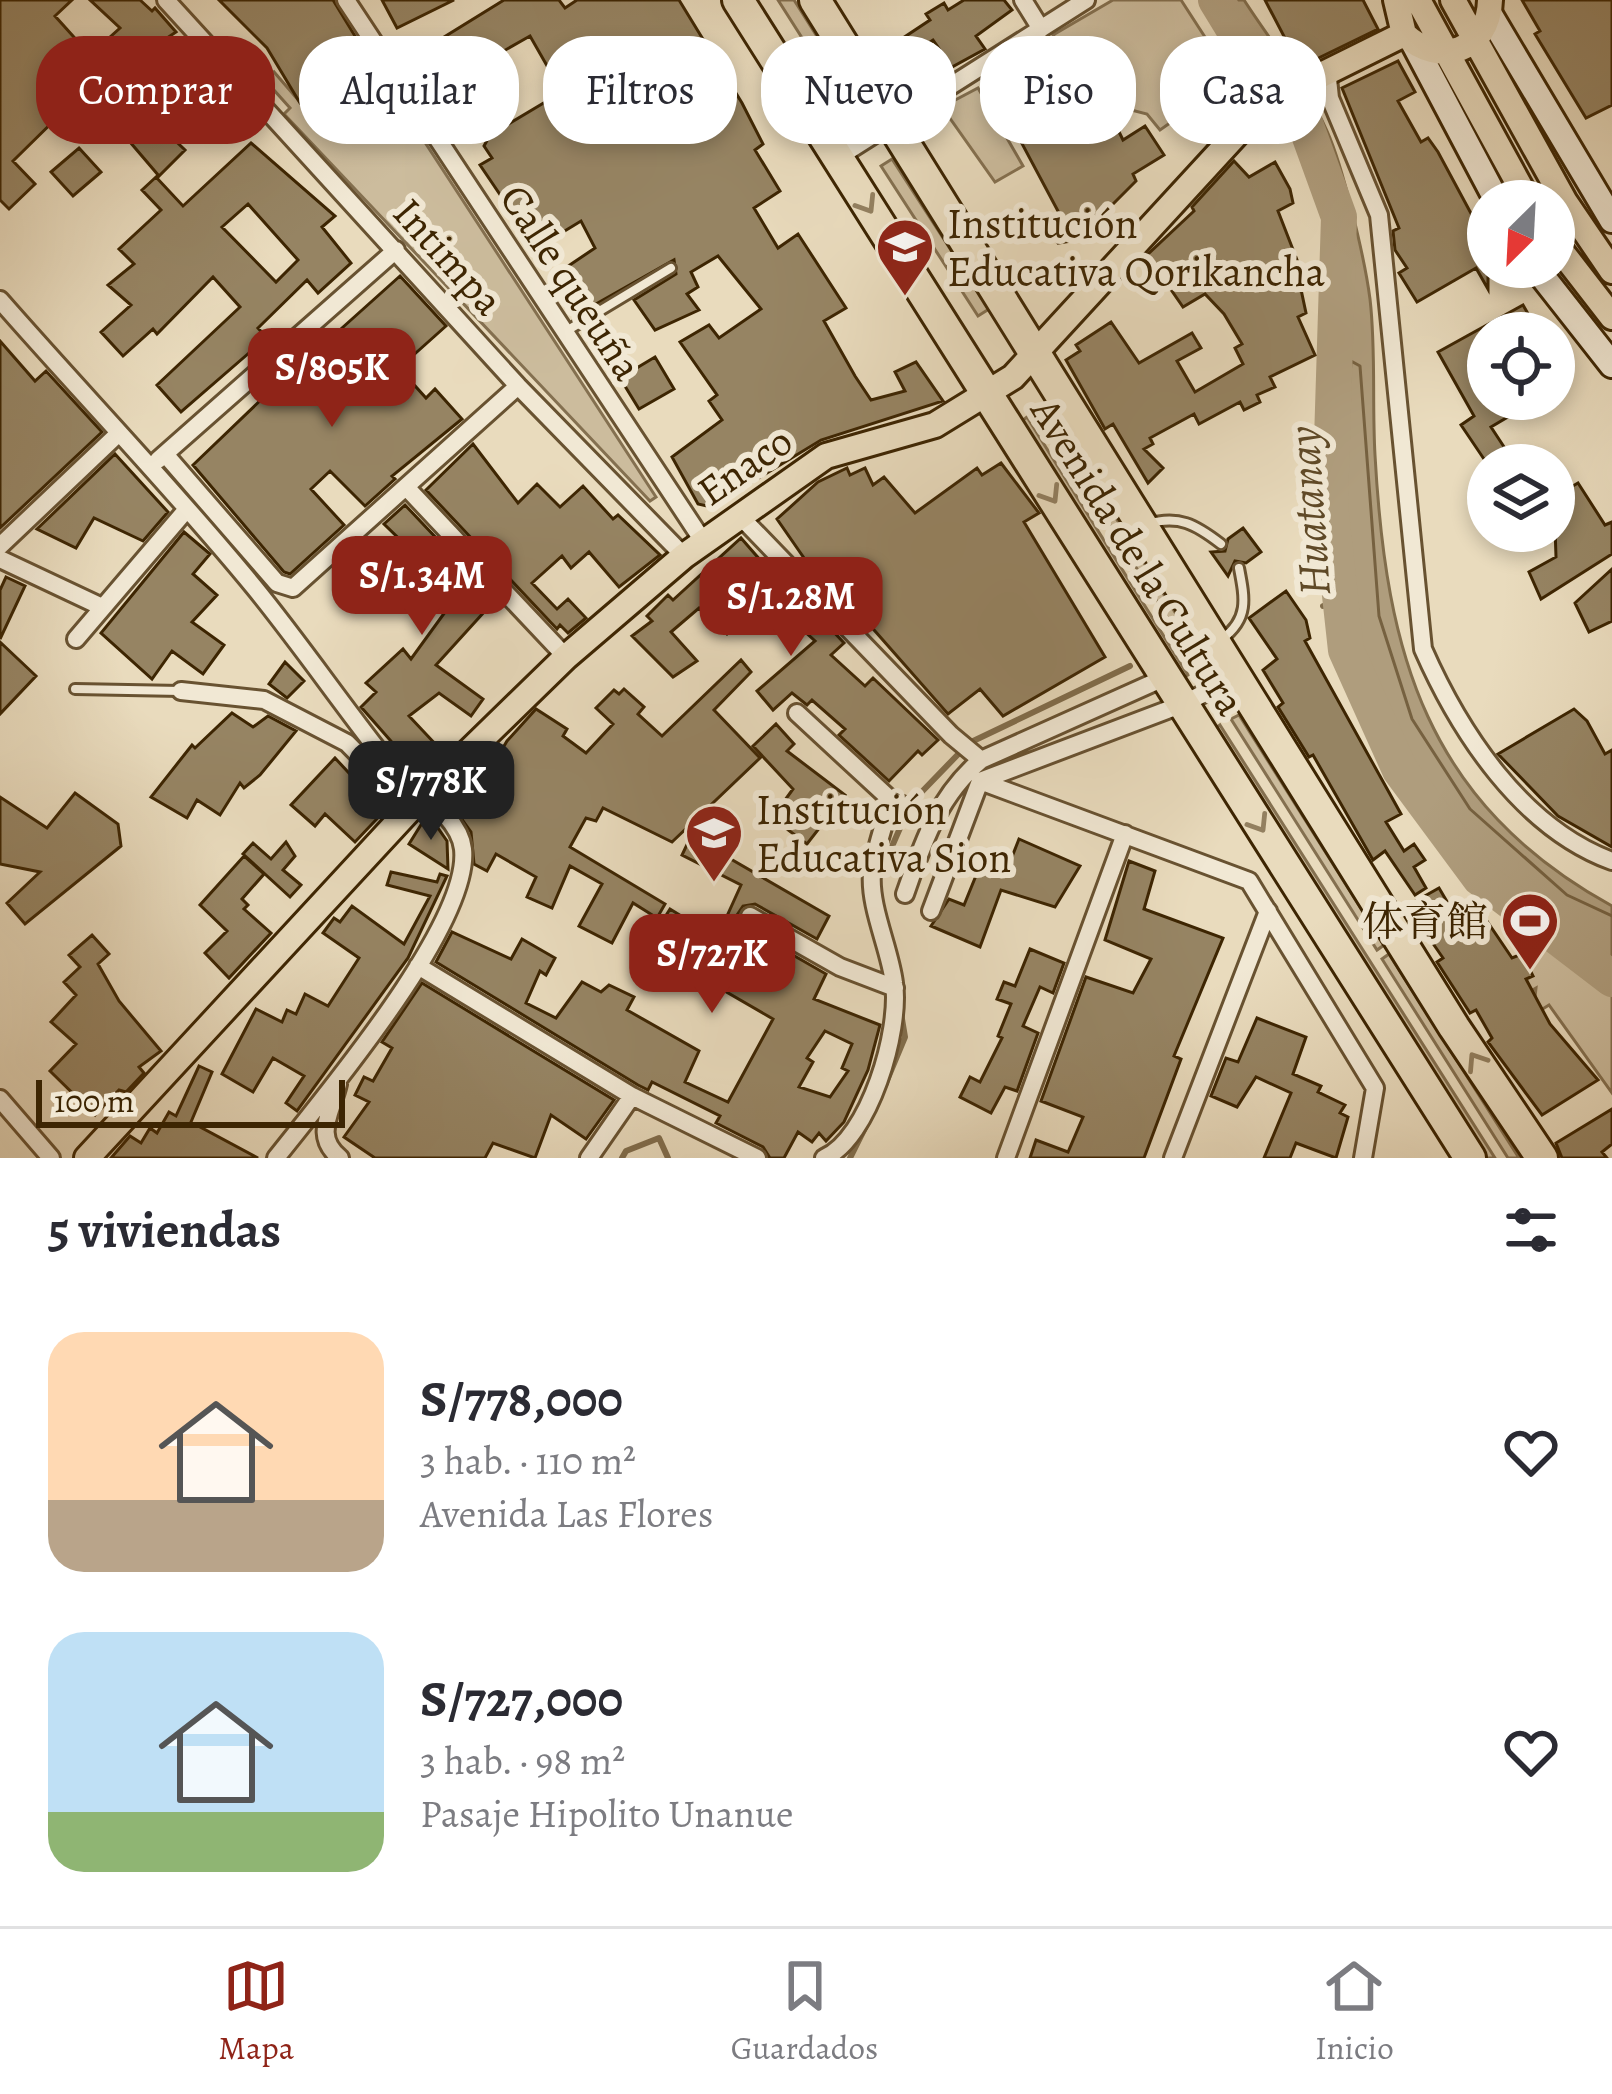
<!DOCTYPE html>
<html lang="es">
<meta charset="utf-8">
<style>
body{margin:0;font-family:Alegreya,"Noto Serif SC",serif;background:#f2f2f3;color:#2b2b33;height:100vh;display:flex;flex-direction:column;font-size:45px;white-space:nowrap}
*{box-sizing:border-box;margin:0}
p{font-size:39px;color:#7c7c81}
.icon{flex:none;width:66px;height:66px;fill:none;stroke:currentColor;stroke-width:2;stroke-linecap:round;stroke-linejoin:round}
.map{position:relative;height:1158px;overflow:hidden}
.details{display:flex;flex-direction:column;background:#fff;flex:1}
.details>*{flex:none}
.hud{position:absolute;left:36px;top:36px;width:1542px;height:108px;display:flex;gap:24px}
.needle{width:78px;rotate:204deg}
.fabs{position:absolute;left:1467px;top:180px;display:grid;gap:24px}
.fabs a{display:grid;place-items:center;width:108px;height:108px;border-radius:50%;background:#fff;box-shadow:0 6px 18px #0003;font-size:60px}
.scale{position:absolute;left:36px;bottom:30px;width:309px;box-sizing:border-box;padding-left:12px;border:6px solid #3d2502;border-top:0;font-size:33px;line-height:42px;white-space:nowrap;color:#3d2502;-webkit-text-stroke:9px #f1e8d4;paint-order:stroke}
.price{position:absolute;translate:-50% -102px;padding:0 27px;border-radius:24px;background:#8f2418;color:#fff;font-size:39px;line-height:78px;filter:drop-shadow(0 3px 6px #0008)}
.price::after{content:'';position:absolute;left:50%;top:72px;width:36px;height:27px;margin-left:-18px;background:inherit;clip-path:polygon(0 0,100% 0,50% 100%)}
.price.active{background:#222;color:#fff}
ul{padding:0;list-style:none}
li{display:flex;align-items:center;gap:36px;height:300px;padding:0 48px}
li span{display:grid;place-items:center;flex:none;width:336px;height:240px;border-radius:36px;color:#555}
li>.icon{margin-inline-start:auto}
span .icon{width:144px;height:144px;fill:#fffc;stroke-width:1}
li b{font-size:51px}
h2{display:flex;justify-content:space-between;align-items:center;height:144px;padding:0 48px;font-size:51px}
.tag{padding:0 42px;border-radius:48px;background:#fff;box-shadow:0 6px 18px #0003;font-size:42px;line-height:108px}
.tag.active{background:#8f2418;color:#fff}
.tab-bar{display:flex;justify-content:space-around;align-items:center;height:168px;border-top:3px solid #e1e1e2;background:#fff;font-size:33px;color:#7c7c81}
.tab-bar a{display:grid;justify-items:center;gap:6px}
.tab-bar .active{color:#8f2418}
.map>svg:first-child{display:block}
</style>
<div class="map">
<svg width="1612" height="1158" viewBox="0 0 1612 1158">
<rect width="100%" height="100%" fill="#e9dbbd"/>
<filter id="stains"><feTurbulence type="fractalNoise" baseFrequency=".00167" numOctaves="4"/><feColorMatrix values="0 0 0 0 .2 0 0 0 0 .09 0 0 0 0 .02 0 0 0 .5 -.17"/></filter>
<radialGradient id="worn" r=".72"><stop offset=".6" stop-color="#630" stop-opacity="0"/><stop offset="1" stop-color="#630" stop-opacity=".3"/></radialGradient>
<!-- green -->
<path fill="#ccbc9d" stroke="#847050" stroke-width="3" d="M778 0H794L864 111 853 118Z
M1113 0H1181L1236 85 1190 134 1177 118 1160 130 1147 114 1131 110 1101 59 1091 55 1074 65 1053 35Z
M370 58 656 497 650 501 284 114 290 108 265 80 274 72 300 102Z
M978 88 1023 166 995 182 942 107Z
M892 159 989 309 978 316 881 166Z
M1047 408 1208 665 1195 662 1040 413Z
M1027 417 1188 675 1177 681 1018 424Z
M1239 715 1384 945 1377 950 1231 719Z
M1220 725 1495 1158H1481L1209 733Z
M1498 892 1612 979V1093L1549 1005 1533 1015 1536 988 1522 996 1506 969 1540 942 1528 944Z
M1389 954 1519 1158H1508L1382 959Z"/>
<!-- water -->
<path fill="#af9d7d" stroke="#816d4c" stroke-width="3" d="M1216 0H1244C1271 42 1307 86 1327 131 1343 166 1365 260 1370 299 1376 350 1372 403 1375 455 1386 654 1426 803 1612 906V979L1480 878 1400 770 1346 650 1330 504 1339 217 1302 115 1241 41Z"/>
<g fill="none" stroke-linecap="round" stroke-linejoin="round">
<!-- shore -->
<path stroke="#766140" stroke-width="3" d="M1612 916 1567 895 1470 809 1412 719 1379 616 1360 366 1351 361 1342 504 1358 648 1411 764 1488 868 1612 964"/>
<!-- stream -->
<path stroke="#816d4c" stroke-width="6" d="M1323 606 1348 598
M879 876 911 803 969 743 1130 666
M885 1085 905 1037 901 1013
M622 1158 626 1151 659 1138 668 1158
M850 1158 875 1108"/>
<!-- river -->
<path stroke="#af9d7d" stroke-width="36" d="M1216 0 1241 41 1302 115 1339 217 1330 504 1346 650 1400 770 1480 878 1612 979"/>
</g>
<!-- building -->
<path fill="#968463" stroke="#3d2502" stroke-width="3" fill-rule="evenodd" d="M0 0H72L55 16 90 55 120 28 90 0H140L152 11 155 8 176 32 167 38 206 80 158 124 185 150 159 176 89 94 77 105 74 101 13 161 35 184 9 209 0 200Z
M219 0H333L369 59 300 103 267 48Z
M382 0H454L397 28Z
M504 0H559L565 8 577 0H679L742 103 763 144 755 150 780 191 754 208 778 248 798 234 846 308 824 321 855 376 871 400 905 391 895 372 916 362 943 401 821 440 711 507 698 504 672 457 722 420 709 401 717 395 680 342 709 325 719 338 761 309 718 256 691 272 698 287 687 294 699 310 655 330 634 300 676 274 674 260 580 313 564 295 552 277 595 248 581 221 563 232 556 222 530 239 480 165 492 158 484 146 490 135 562 92 530 36 493 57 500 69 447 104 415 55Z
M964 0H1004L1012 10 976 36 985 49 952 67 933 40 908 57 897 42 930 20 926 14 944 3 948 10Z
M1265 0H1363L1378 29 1300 67Z
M1522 0H1612V105L1586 118 1535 34 1540 31Z
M1041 44 1057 81 1037 92 1057 122 1080 106 1071 74 1088 68 1123 140 1145 126 1164 155 1133 174 1136 181 1077 240 1058 243 1045 225 1059 213 987 78Z
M1398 61 1415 92 1398 101 1421 142 1428 138 1438 152 1488 245V289L1476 268 1417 302 1399 273 1407 268 1395 250 1393 231 1399 228 1342 88Z
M251 143 335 216 322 227 351 263 318 293 307 280 258 328 266 337 257 346 181 412 157 385 240 307 213 277 157 334 153 329 123 356 101 332 131 305 108 285 134 264 119 249 161 210 142 190 156 177 183 206ZM248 204 298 260 276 282 222 227Z
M79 148 101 172 73 196 51 172Z
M1234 161 1249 177 1275 162 1290 189 1293 203 1278 211 1304 278 1299 280 1306 313 1298 317 1315 355 1270 377 1275 387 1257 395 1260 402 1244 410 1240 402 1199 424 1194 414 1150 438 1153 444 1144 449 1163 468 1148 483 1113 424 1105 429 1066 360 1080 351 1076 345 1111 322 1139 363 1192 333 1201 348 1177 361 1195 392 1243 364 1235 348 1242 344 1224 314 1205 294 1183 307 1147 255 1194 211 1192 207Z
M400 276 446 326 399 368 426 398 435 389 462 419 392 476 395 479 365 506 330 471 311 489 344 525 290 574 284 572 193 465 267 394 300 370 305 374 350 337 342 328Z
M1523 305 1539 333H1488V399H1538L1491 427 1510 456 1488 465 1461 425 1474 416 1438 352Z
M0 341 35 381 46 371 102 432 0 528Z
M655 357 674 389 639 409 620 378Z
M473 444 518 503 537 484 560 507 583 486 613 519 618 515 660 555 619 587 589 552 571 568 562 556 532 583 557 609 568 599 586 618 568 633 560 625 557 629 426 490Z
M115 454 168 512 143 541 94 518 76 548 37 529Z
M1001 463 1039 513 1024 522 1105 657 1003 716 980 689 948 714 867 622 863 626 820 581 777 519 818 482 847 468 850 475 865 468 873 485 884 477 915 513 977 468 982 475Z
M1578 483 1605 525 1612 522V554L1541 599 1529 572 1556 557 1554 497Z
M405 505 495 600 436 665 483 699 471 716 439 693 409 716 440 749 419 773 361 707 376 692 366 683 403 649 411 659 448 608 425 581 391 600 377 584 367 594 346 572 369 552 398 583 423 562 384 524Z
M1243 528 1261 552 1246 563 1235 561 1228 576 1211 552 1225 551 1228 539Z
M184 532 210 554 193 574 217 595 192 622 224 645 203 674 172 651 152 679 101 633Z
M741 538 795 600 800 596 844 643 831 655 865 686 873 678 938 740 922 755 918 751 889 781 839 735 845 729 812 700 807 705 792 693 773 710 757 691 815 641 768 598 727 634 699 608 671 632 697 661 673 677 632 636 652 621 647 616 668 595 673 600Z
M1612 569V621L1589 632 1575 603Z
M6 577 25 586 0 639V590Z
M1286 591 1306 620 1310 638 1305 641 1401 814 1386 822 1404 851 1414 844 1425 860 1414 867 1426 888 1415 895 1385 851 1373 860 1313 755 1309 757 1278 707 1283 703 1263 670 1277 659 1249 618Z
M0 642 36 676 0 714Z
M741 660 751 672 714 710 760 758 672 842 603 808 596 821 586 818 570 847 665 904 657 918 633 903 612 943 579 926 602 884 570 866 552 908 527 897 536 877 496 854 487 871 474 864 471 832 446 797 465 779 480 787 507 741 536 709 567 729 563 736 586 753 613 724 596 708 614 690 619 694 624 689 644 707 638 714 662 736Z
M285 662 304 681 287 698 269 684Z
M1574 709 1587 721 1605 754 1612 750V847L1558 816 1498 754Z
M232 713 253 727 268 716 296 731 260 775 244 788 240 783 220 815 197 800 187 818 151 797 192 745 195 748Z
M776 724 794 744 787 751 845 795 807 844 772 818 793 789 753 746Z
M335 758 362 787 367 782 390 805 355 842 325 814 315 826 291 805Z
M75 793 118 824 121 846 25 924 7 903 40 872 0 864V797L47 828Z
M424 820 431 825 433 821 447 841 448 869 409 844Z
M691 836 829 916 817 939 755 904 743 906 737 915 744 927 826 974 814 999 880 1025 868 1070 844 1122 826 1141 819 1133 812 1142 798 1132 784 1158H770L763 1147 716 1123 720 1116 652 1082 648 1090 638 1085 436 962 452 932 511 959 522 939 555 958 546 975 540 971 526 1003 556 1018 582 982 601 992 609 985 634 997 627 1010 699 1051 685 1082 728 1102 773 1019 647 946 670 909 717 938 741 885 682 855ZM825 1031 852 1044 842 1068 848 1071 830 1097 799 1087 813 1062 807 1058Z
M1019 839 1080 866 1055 907 1001 890 980 947 931 926 949 899 964 905 984 856 1008 867Z
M286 842 295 856 283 870 301 885 290 897 243 854 253 843 271 859Z
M244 856 264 874 242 899 248 905 244 909 271 933 229 978 205 953 227 931 200 905Z
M1129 861 1155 871 1144 909 1223 938 1174 1056 1181 1059 1144 1158H1030L1036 1140 1068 1152 1083 1117 1041 1101 1086 977 1133 993 1151 959 1105 940Z
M391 872 437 882 440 874 447 876 408 958 297 1111 286 1103 304 1076 273 1058 253 1092 222 1074 256 1009 282 1022 287 1010 296 1014 305 994 328 1006 359 958 323 933 334 918 340 922 352 906 404 944 430 896 387 885Z
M1439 888 1452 910 1472 899 1512 958 1522 954 1533 976 1526 979 1550 1024 1598 1080 1542 1115 1488 1042 1492 1038 1476 1010 1470 1013 1437 962 1443 958 1407 906Z
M92 935 109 954 98 964 119 1001 161 1051 139 1067 144 1073 126 1092 119 1090 95 1115 50 1071 76 1044 51 1022 76 995 64 982 80 967 69 955Z
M1030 949 1064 963 1053 993 1040 987 1023 1026 1038 1033 1017 1091 1005 1087 991 1113 960 1097 970 1077 980 1082 1002 1038 998 1036 1011 1004 997 999 1004 982 1015 986Z
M422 983 614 1100 586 1139 551 1115 535 1158 493 1143 485 1158H375L344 1137 369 1102 355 1095 364 1077 373 1081 392 1048 382 1042Z
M1257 1018 1306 1037 1293 1074 1321 1086 1318 1092 1345 1105 1340 1113 1348 1117 1336 1158 1296 1143 1290 1158H1264L1291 1093 1256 1077 1237 1107 1211 1096 1226 1058 1238 1062Z
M199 1066 212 1072 191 1122 258 1158H111L130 1136 141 1143 150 1128 157 1133 169 1112 176 1116Z
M1612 1109V1144L1602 1152 1607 1158H1562L1556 1143Z"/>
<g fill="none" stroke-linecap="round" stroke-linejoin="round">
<!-- lane casing -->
<g stroke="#685231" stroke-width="14">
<path id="lane" d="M568 330 671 268
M1147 524C1179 515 1195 524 1221 544
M1222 639C1249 619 1245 599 1239 568
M75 689 181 691"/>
</g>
<!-- street casing -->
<g stroke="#685231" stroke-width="22">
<path id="street" d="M166 0 518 386 684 556
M346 0 703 541
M1023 0 1041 29
M1327 69 1330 98 1379 215 1423 649C1460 733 1522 828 1612 861
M837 158 1086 0
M0 300C84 396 173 488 254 587 298 641 338 699 381 754 403 783 459 812 463 849 471 924 323 1098 276 1158
M165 454 277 583 293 588 518 386
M158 460 396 250
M407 488 566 657
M738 514 951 735 981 760
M0 546 119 433
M0 559 102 607
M76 639 187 509
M1236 677 1183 704 980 781 1249 881 1375 1088 1363 1158
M181 691 264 700 347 743 411 808
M797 713 891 800 932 818
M905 894C923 843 938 796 981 760L1166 677
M931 911 980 781
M750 916 840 967 895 988
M418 966 632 1096
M338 1084C331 1114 313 1136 340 1158
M0 1099 51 1158
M589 1158 632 1096 757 1158
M824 1158C869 1139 901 1030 894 983 890 949 869 907 872 873 875 849 885 823 891 800
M1006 1158 1125 834
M1173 1158 1268 911"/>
</g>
<!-- secondary casing -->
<g stroke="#3d2502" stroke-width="30">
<path id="secondary" d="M1490 15 1612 220
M1414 44 1497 201
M1535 267 1612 365"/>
</g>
<!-- primary casing -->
<g stroke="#3d2502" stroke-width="30">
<path id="primary" d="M1396 0 1404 34C1439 68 1489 51 1490 0
M1418 0 1528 201
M1453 0 1565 202 1612 271
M1554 242 1612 317
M87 1158 411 808 566 657 684 556 826 456 935 425 1013 377 1265 103 1404 34"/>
</g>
<!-- highway casing -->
<g stroke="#3d2502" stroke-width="36">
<path id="highway" d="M738 0 1470 1158
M815 0 1454 1027 1542 1158"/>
</g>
<!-- lane -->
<use href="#lane" stroke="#f1e8d4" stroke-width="8"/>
<!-- street -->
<use href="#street" stroke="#f1e8d4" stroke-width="16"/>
<!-- secondary -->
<use href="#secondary" stroke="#f1e8d4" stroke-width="24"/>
<!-- primary -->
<use href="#primary" stroke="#e9dbbd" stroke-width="24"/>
<!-- highway -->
<use href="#highway" stroke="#e9dbbd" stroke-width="30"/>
</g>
<!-- one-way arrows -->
<defs><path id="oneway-chevron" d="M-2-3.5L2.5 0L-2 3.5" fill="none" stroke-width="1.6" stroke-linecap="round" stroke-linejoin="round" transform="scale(3)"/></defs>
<g stroke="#938060">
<use href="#oneway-chevron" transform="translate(867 205) rotate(58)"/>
<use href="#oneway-chevron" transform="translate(1051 495) rotate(58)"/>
<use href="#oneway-chevron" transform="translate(1259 824) rotate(58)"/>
<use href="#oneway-chevron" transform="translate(1476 1061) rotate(-123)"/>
</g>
<!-- icons -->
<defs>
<g id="school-pin" transform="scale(3)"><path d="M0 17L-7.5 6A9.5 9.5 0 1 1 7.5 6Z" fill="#8f2418" stroke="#f1e8d4"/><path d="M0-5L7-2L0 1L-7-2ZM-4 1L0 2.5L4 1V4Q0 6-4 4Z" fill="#fff"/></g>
<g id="stadium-pin" transform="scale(3)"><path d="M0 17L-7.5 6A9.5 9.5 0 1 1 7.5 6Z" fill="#8f2418" stroke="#f1e8d4"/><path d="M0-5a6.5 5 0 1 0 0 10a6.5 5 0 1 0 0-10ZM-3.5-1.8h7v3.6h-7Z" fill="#fff"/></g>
</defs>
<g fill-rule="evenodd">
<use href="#school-pin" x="905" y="247"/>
<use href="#school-pin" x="714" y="833"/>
<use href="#stadium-pin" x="1530" y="921"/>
</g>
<g text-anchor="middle" stroke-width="12" stroke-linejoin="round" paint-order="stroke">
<!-- poi labels -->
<g font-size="42" fill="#3d2502" stroke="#f1e8d4" text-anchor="start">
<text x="947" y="238">Institución<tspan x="947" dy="48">Educativa Qorikancha</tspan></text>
<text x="756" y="824">Institución<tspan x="756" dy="48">Educativa Sion</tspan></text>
<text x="1488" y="936" text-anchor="end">体育館</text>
</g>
<!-- street labels -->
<g font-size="42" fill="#3d2502" stroke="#f1e8d4">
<text transform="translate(449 256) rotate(48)" y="15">Intimpa</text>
<text transform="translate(572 282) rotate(57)" y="15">Calle queuña</text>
<text transform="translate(744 465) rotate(-35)" y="15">Enaco</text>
<text transform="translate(1139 556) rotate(58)" y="15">Avenida de la Cultura</text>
</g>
<!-- water labels -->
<g font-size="45" font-style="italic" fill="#5f4927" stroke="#f1e8d4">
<text transform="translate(1308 511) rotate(-94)" y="16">Huatanay</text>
</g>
</g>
<rect width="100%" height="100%" filter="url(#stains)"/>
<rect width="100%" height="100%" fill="url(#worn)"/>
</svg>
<div class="fabs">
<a><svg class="needle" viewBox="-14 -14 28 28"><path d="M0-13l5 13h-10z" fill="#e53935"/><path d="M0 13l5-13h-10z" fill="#7c7c81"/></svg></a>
<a><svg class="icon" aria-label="locate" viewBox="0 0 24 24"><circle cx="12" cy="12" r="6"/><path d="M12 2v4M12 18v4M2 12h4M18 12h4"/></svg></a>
<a><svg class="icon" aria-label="layers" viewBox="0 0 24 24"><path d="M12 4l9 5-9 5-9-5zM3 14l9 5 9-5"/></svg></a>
</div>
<div class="scale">100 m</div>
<b class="price" style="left:332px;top:430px">S/805K</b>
<b class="price" style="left:422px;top:638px">S/1.34M</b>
<b class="price" style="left:791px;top:659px">S/1.28M</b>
<b class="price active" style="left:431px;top:843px">S/778K</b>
<b class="price" style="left:712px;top:1016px">S/727K</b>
<div class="hud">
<a class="tag active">Comprar</a>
<a class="tag">Alquilar</a>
<a class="tag">Filtros</a>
<a class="tag">Nuevo</a>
<a class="tag">Piso</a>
<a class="tag">Casa</a>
</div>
</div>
<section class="details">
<h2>5 viviendas<svg class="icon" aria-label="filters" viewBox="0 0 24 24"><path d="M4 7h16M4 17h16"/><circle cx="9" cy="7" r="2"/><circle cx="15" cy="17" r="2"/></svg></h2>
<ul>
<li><span style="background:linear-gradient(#ffd9b3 70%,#b9a48a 0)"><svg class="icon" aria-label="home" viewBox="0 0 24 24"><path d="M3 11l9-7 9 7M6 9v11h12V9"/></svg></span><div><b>S/778,000</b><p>3 hab. · 110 m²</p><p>Avenida Las Flores</p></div><svg class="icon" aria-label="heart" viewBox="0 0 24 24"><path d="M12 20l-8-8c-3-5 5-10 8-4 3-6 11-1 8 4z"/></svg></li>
<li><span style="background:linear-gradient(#bfe0f5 75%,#8fb573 0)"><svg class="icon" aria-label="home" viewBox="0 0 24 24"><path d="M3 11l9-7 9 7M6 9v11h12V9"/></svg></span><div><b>S/727,000</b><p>3 hab. · 98 m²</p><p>Pasaje Hipolito Unanue</p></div><svg class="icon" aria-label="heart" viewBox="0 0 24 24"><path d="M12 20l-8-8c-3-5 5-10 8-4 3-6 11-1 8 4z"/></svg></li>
</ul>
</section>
<nav class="tab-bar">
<a class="active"><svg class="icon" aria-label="map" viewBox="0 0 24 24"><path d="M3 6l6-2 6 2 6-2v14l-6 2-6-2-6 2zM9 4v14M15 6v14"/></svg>Mapa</a>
<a><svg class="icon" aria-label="saved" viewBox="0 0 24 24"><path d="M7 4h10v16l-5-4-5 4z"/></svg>Guardados</a>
<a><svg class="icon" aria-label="home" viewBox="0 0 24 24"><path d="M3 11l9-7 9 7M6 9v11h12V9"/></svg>Inicio</a>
</nav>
